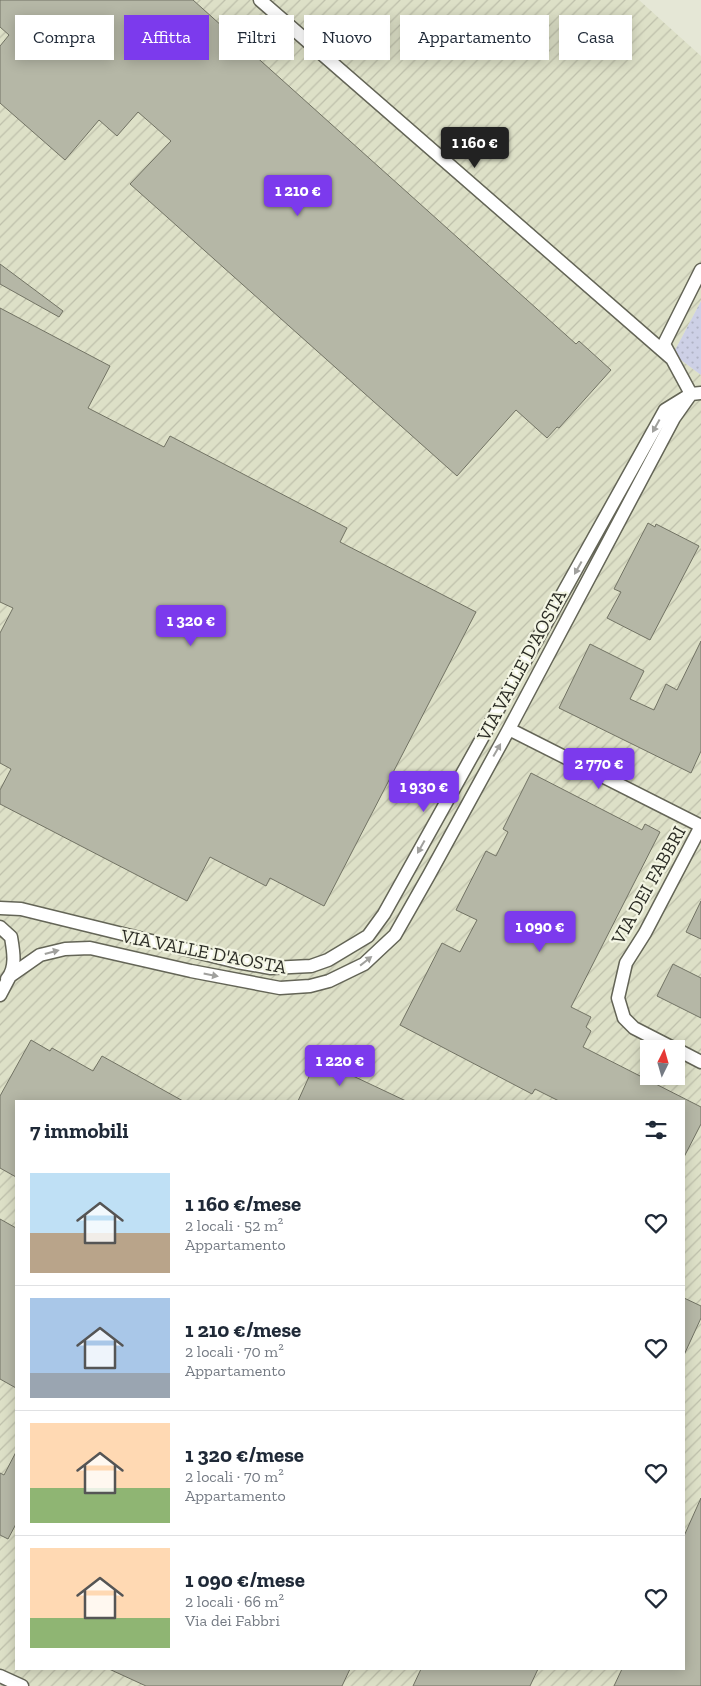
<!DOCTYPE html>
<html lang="it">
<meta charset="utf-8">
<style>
body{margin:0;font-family:"Zilla Slab",serif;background:#f6f6f7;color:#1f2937;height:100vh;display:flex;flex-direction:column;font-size:19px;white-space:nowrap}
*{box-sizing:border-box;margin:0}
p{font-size:16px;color:#747a83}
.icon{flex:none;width:28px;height:28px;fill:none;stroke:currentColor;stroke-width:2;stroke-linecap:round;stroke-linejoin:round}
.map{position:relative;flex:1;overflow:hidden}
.details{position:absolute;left:15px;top:1100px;width:670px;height:570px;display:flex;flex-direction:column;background:#fff;border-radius:0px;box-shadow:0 2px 12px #0003}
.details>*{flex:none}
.top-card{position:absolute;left:15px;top:15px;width:671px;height:45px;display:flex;gap:10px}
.needle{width:32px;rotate:5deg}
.tools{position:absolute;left:640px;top:1040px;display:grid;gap:10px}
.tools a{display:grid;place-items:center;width:45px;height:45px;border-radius:0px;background:#fff;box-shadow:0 2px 12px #0003;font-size:25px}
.price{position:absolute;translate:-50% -42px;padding:0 11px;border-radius:5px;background:#7c3aed;color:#fff;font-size:16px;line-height:32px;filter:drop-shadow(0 1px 2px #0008)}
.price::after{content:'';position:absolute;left:50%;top:30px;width:15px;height:11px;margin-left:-8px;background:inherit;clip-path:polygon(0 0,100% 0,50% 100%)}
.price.active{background:#222;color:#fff}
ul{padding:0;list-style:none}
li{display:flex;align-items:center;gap:15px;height:125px;padding:0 15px}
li+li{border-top:1px solid #e0e1e3}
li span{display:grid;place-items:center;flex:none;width:140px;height:100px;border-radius:0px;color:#555}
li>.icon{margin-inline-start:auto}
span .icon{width:60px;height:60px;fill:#fffc;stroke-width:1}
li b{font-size:21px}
h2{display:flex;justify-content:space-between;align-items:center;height:60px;padding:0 15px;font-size:21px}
.pill{padding:0 18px;border-radius:0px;background:#fff;box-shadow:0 2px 12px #0003;font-size:18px;line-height:45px}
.pill.active{background:#7c3aed;color:#fff}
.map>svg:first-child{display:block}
</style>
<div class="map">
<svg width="701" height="1686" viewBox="0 0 701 1686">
<defs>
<pattern id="industrial-furrows" width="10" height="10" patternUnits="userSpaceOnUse" patternTransform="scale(1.25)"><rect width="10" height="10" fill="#dde0c7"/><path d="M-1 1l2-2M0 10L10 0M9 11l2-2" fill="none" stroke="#bec0ab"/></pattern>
<pattern id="grass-dots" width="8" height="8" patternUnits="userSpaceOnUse" patternTransform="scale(1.25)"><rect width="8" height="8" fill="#cdd0e6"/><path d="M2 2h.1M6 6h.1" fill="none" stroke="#b0b3c5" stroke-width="1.8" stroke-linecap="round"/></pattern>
</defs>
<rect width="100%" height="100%" fill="#e5e7d6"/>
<!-- industrial -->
<path fill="url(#industrial-furrows)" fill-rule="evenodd" d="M0 0H639L701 56V301L673 354 701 375V1686H0ZM649 1049H676V1076H649ZM16 1101H684V1669H16Z"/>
<!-- grass -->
<path fill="url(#grass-dots)" d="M701 301V375L673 354Z"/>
<!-- building -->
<path fill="#b5b7a6" stroke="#727364" d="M0 0H193L576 344 579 341 611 370 559 428 557 427 547 438 516 410 457 476 130 184 171 141 138 112 117 136 99 120 65 160 0 103V46L9 35 0 27Z
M0 264 63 311 59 317 0 284Z
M0 308 110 366 88 408 164 447 170 436 347 528 340 542 476 612 324 906 270 878 266 886 210 857 187 901 0 804V790L11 769 0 763V633L13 608 0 602Z
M648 523 655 527 656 524 699 546 650 640 607 618 621 592 614 589Z
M701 641V751L691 773 559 708 590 644 644 671 630 699 654 710 666 684 677 690Z
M531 773 642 830 645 824 660 832 571 1007 591 1017 586 1027 591 1031 583 1047 701 1107V1124L684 1157V1101H559L535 1089 532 1094 400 1025 442 943 460 952 477 920 456 910 486 851 496 856 508 832 503 829Z
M701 901V939L686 932Z
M673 964 701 978V1018L657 996Z
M31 1040 50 1051 52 1048 93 1071 102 1056 183 1101H16V1177L0 1168V1096Z
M317 1059 406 1101H298Z
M0 1219 16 1228V1388L0 1379Z
M684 1298 701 1306V1318L684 1355Z
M16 1452V1524L8 1539 0 1535V1473L4 1475Z
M701 1498V1686H614L622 1669H684V1536Z
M109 1669H350L342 1686H146Z
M421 1669H538L530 1686H413Z"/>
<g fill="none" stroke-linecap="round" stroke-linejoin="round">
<!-- minor casing -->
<g stroke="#646557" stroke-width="15">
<path id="minor" d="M260 0 671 358
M691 394 664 344 701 270
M509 729 701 826
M0 908 21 909 237 962 271 968 311 966 328 960 368 936 384 914 665 410 691 394 701 393
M0 927 11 937C13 949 17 968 7 979
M0 995 10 976 40 955 65 949 90 948 191 971 280 988 310 986 329 981 364 964 395 935 429 875 509 729 674 418 691 394
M675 1049 634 1028 624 1018 618 998 626 963 645 933 701 826
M676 1049 701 1062
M0 1676 22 1686"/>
</g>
<!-- minor -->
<use href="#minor" stroke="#fff" stroke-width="12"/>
</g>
<!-- one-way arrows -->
<defs><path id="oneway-solid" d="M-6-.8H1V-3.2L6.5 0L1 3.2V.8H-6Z" transform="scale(1.25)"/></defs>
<g fill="#a0a09d">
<use href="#oneway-solid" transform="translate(656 426) rotate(119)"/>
<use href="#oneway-solid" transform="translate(578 568) rotate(119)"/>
<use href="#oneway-solid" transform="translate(497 750) rotate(-60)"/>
<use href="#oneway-solid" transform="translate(421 847) rotate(119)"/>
<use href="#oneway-solid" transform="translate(52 952) rotate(-15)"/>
<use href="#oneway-solid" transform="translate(366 961) rotate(-38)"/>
<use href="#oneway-solid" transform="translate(211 975) rotate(11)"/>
</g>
<g text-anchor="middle" stroke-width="4.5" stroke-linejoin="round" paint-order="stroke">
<!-- street labels -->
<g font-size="19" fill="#2b2c25" stroke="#f3f5e3">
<text transform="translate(521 665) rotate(-62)" y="7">VIA VALLE D'AOSTA</text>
<text transform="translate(648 885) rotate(-61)" y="7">VIA DEI FABBRI</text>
<text transform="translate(204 951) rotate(11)" y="7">VIA VALLE D'AOSTA</text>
</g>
</g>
</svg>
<div class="tools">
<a><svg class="needle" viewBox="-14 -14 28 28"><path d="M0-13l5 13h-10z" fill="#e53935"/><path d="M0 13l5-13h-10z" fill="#747a83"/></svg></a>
</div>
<b class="price active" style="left:475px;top:169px">1 160 €</b>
<b class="price" style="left:298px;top:217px">1 210 €</b>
<b class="price" style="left:191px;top:647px">1 320 €</b>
<b class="price" style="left:599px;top:790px">2 770 €</b>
<b class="price" style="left:424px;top:813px">1 930 €</b>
<b class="price" style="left:540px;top:953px">1 090 €</b>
<b class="price" style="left:340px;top:1087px">1 220 €</b>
<div class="top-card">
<a class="pill">Compra</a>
<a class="pill active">Affitta</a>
<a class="pill">Filtri</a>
<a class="pill">Nuovo</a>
<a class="pill">Appartamento</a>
<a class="pill">Casa</a>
</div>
<section class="details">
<h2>7 immobili<svg class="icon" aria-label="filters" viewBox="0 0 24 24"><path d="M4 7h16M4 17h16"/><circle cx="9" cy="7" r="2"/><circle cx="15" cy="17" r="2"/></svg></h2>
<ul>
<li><span style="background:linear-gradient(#bfe0f5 60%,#b9a48a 0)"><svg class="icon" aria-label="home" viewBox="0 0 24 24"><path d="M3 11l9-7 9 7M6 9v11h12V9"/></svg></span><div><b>1 160 €/mese</b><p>2 locali · 52 m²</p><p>Appartamento</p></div><svg class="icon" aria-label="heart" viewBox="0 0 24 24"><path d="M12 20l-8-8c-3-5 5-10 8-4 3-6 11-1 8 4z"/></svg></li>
<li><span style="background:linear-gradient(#a9c7e8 75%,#9aa5b1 0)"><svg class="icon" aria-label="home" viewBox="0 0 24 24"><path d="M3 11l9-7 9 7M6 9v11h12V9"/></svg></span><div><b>1 210 €/mese</b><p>2 locali · 70 m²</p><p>Appartamento</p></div><svg class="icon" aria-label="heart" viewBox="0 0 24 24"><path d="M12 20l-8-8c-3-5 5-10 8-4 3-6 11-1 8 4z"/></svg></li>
<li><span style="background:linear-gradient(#ffd9b3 65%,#8fb573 0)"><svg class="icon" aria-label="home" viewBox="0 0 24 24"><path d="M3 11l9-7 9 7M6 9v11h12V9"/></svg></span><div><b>1 320 €/mese</b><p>2 locali · 70 m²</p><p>Appartamento</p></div><svg class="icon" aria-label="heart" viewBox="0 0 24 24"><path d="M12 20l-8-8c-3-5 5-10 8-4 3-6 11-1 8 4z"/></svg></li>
<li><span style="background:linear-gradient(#ffd9b3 70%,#8fb573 0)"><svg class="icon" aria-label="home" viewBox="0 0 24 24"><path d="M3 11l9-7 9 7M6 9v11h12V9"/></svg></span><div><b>1 090 €/mese</b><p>2 locali · 66 m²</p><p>Via dei Fabbri</p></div><svg class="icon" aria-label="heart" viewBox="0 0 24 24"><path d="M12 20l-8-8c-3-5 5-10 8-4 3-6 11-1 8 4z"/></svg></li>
</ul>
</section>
</div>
